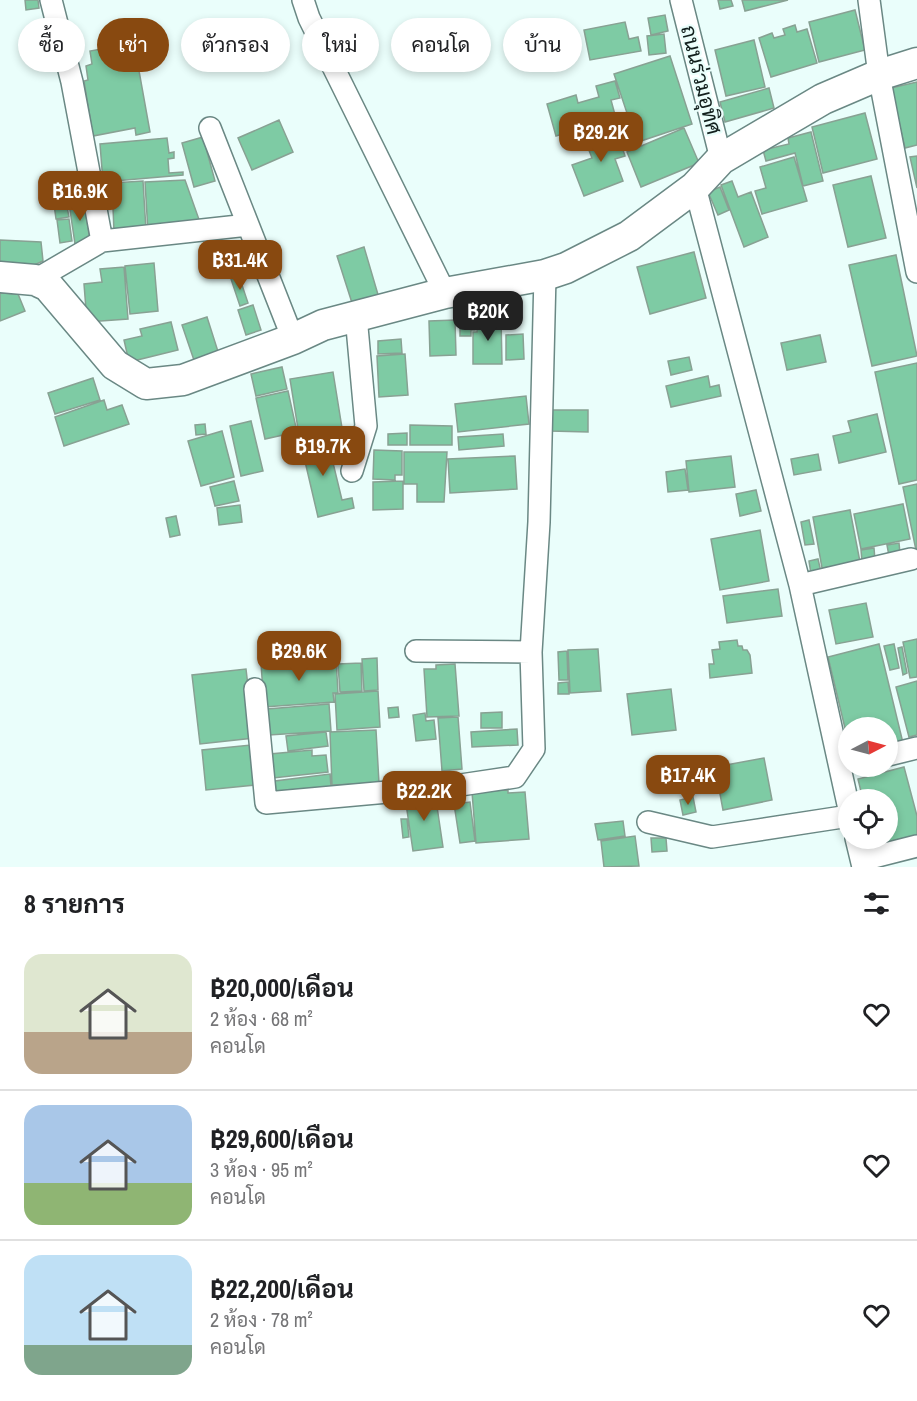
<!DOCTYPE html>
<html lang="th">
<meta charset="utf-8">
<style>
body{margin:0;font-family:"Archivo Narrow",Sarabun,sans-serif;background:#f6f6f6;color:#202124;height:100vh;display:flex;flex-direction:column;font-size:22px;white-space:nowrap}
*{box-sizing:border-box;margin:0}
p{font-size:20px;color:#757577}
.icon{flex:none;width:33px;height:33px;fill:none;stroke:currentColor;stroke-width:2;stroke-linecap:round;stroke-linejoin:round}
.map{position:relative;height:867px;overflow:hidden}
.details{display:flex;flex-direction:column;background:#fff;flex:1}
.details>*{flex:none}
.banner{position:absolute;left:18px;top:18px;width:600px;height:54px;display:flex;gap:12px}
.needle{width:39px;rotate:84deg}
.controls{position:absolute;left:838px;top:717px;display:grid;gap:12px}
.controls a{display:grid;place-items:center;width:60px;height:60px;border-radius:50%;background:#fff;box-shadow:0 3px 9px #0003;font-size:30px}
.price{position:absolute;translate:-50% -51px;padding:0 14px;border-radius:12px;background:#884910;color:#fff;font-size:20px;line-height:39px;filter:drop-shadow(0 2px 3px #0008)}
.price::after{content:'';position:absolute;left:50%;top:36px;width:18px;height:14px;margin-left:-9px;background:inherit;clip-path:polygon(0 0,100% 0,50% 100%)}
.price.active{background:#222;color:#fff}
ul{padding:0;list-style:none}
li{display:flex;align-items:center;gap:18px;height:150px;padding:0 24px}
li+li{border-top:2px solid #e0e0e0}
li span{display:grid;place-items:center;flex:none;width:168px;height:120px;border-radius:18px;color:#555}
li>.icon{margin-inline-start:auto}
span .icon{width:72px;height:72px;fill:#fffc;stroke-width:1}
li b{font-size:26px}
h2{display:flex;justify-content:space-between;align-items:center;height:72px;padding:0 24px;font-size:26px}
.pill{padding:0 21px;border-radius:27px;background:#fff;box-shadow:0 3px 9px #0003;font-size:21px;line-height:54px}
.pill.active{background:#884910;color:#fff}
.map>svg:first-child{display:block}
</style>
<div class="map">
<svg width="917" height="867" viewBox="0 0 917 867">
<rect width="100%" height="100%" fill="#eafefb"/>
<!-- building -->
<path fill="#7ecba4" stroke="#88a193" stroke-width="1.5" d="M25 0H38L39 8 26 10Z
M718 0H731L733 6 720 9Z
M742 0H788L745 11Z
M855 10 865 50 819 62 809 22Z
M665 15 668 31 651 35 648 18Z
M625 22 629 39 638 37 641 51 590 60 584 30Z
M795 25 797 32 807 29 817 63 771 77 759 38 772 33 774 38 785 35 783 29Z
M664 34 666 53 649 55 647 36Z
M754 40 765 87 726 96 715 50Z
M134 43 150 132 136 135 135 128 93 136 84 81 88 80 86 66 92 64 90 51Z
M670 56 692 124 632 144 625 121 629 119 614 74Z
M615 81 620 98 611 100 618 126 589 135 587 126 556 136 547 104 576 95 578 103 599 97 596 86Z
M917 82V145L905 148 891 88Z
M769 88 774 108 725 122 720 102Z
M865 113 877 159 823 173 812 127Z
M279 120 293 152 252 170 238 138Z
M684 128 699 163 641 187 627 152Z
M613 130 616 138 628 134 631 143 622 147 625 156 615 159 623 181 584 196 572 165 592 158 585 140Z
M811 132 823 181 803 186 795 153 766 161 763 150 789 144 788 138Z
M203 137 215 181 194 187 182 143Z
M167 138 169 153 174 152V158L168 159 169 173 183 172V175L103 182 100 144Z
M917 156V188L910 157Z
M794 157 807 201 762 214 755 191 766 188 760 167Z
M871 176 886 238 848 247 833 185Z
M185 180 202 228 148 232 145 182Z
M143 181 146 230 114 232 112 183Z
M732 181 738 197 751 192 768 237 744 247 721 185Z
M720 187 729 210 718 215 708 192Z
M84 200 90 242 75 244 69 203Z
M66 202 69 217 56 219 54 204Z
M69 219 72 241 60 243 57 220Z
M0 240 41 242 43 261 32 266 0 262Z
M364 247 379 298 353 306 337 256Z
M230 248 239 275 231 278 229 274 223 276 221 270 227 268 221 251Z
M694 252 706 298 650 314 637 267Z
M896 255 917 356 872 366 849 265Z
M154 263 158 311 130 314 125 266Z
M124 267 128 319 87 322 84 284 102 282 100 269Z
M239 276 248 303 240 306 231 279Z
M0 293 18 294 25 311 0 321Z
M253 305 261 330 246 335 238 310Z
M207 317 221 361 197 369 182 325Z
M460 317H475V330H471V336H460Z
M501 317 502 364H473V332H477V318Z
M455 320 456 355 430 356 429 321Z
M171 322 178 350 129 362 124 340 142 336 140 329Z
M523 334 524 359 506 360V335Z
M820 335 826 362 787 370 781 343Z
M401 339 402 353 378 354V341Z
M405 354 408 395 379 397 377 356Z
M689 357 692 370 671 375 668 361Z
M917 363V480L899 484 875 372Z
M282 367 287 389 256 396 251 374Z
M333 372 342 428 299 435 290 379Z
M708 376 710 387 719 385 721 396 671 407 666 386Z
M93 378 100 400 55 414 48 393Z
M288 391 297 432 265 439 256 398Z
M526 396 529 424 458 432 455 404Z
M104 400 107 410 122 405 129 424 64 446 55 417Z
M550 410H588V432L550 431Z
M877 414 886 452 839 463 833 436 851 432 848 421Z
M251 421 263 471 241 476 230 426Z
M205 424 206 434 196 435 195 425Z
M410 425 452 426V445H410Z
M222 431 234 477 201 486 188 441Z
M407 433V445H388V434Z
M326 434 342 500 352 498 354 508 318 517 300 440Z
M503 434 504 446 459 450 458 437Z
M374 450 402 451V475H395V480L373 479Z
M404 452H447L444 502H417V484H404Z
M818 454 821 470 794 475 791 459Z
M515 456 517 489 450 493 448 459Z
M731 456 735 487 689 492 686 461Z
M685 469 688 490 668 492 666 472Z
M234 481 239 501 215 506 210 487Z
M403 481V509L373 510V482Z
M917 484V555L903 487Z
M756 490 761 511 740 516 736 494Z
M903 504 910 539 861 549 854 514Z
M240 505 242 522 219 525 217 508Z
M850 510 860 562 822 568 813 517Z
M176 516 180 535 170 537 166 518Z
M809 520 814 544 805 545 801 522Z
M760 530 769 581 720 590 711 539Z
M899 543 900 553 889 556 887 545Z
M874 548 875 560 862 561 861 550Z
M818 559 821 572 811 574 809 561Z
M778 589 782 616 727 623 723 596Z
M866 603 873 637 836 644 829 610Z
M917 639V677L910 678 903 642Z
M737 640 738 646H742L743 650H747L750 655 752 673 710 678 709 664H714L712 650 720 649 719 642Z
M879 644 903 743 888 747V728H849V745L828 657Z
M894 644 899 668 890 670 884 646Z
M902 647 907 673 903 675 898 648Z
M598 649 601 691 570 693 568 650Z
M567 651 568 680H559L558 652Z
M336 658 338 693H333L334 702 264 707 261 663Z
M377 658 378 690 364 691 362 659Z
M361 663 362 691 340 692 338 664Z
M455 664 459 716 427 717 424 669H436V665Z
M246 669 254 738 200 744 192 675Z
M917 681V735L909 737 896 687Z
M568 682 569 694H558V683Z
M671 689 676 730 632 735 627 694Z
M378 691 380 727 337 730 335 694Z
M329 704 331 731 269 735 267 709Z
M398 707 399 717 389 718 388 708Z
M502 712V728H481V713Z
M425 713 426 721 434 720 436 739 416 741 413 715Z
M458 717 462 769 442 771 438 718Z
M517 729 518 745 472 747 471 732Z
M376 730 379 783 332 785 330 732Z
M326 732 328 746 288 751 286 736Z
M251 745 255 785 206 790 202 750Z
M312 750V756L326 755 328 772 273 778 270 754Z
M764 758 772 800 723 810 715 767Z
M904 767 917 816V837L875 848 873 838H888V800H863L858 779Z
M330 774 331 787 276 793 275 781Z
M508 790V793L525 792 529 839 476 843 472 792Z
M435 793 443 847 413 851 405 797Z
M693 797 696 812 683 815 680 800Z
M470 802 475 841 460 843 454 804Z
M401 819H407L409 837 403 838Z
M623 821 625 836 598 840 595 824Z
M635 836 639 866 604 867 601 841Z
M651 838H666L667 851 652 852Z"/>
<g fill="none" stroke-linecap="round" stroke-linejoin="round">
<!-- street casing -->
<g stroke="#6a8884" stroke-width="24">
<path id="street" d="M303 0 309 18 445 293
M681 0 721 159
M869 0 879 75 917 272
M210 128 293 339
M695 187 800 585 849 809
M102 241 248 225
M35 280 102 241 72 82 51 0
M352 471 366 426 356 316
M800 585 911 559
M416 651 531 652
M255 689 266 803 454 786 515 777 534 749 531 652 539 522 545 275
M888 755 917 748
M648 822 712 837 849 816
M856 838 863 867
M862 860 917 846"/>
</g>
<!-- secondary casing -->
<g stroke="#6a8884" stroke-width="33">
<path id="secondary" d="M0 277 35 280 48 286 115 365 146 384 183 380 293 339 323 325 445 293 545 275 566 268 629 236 695 187 721 159 823 99 879 75 917 63"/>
</g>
<!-- street -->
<use href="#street" stroke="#fff" stroke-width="21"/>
<!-- secondary -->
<use href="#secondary" stroke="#fff" stroke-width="30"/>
</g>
<g text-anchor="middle" stroke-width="4.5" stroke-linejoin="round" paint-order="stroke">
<!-- street labels -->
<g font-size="21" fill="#121f1d" stroke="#eafefb">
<text transform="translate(701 80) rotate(76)" y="7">ถนนร่วมอุทิศ</text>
</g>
</g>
</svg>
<div class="controls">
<a><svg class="needle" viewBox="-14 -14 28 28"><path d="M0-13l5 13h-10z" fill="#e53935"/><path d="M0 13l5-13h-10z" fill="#757577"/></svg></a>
<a><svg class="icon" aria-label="locate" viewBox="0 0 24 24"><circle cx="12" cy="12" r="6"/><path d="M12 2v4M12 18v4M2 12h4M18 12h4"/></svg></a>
</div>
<b class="price" style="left:601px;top:163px">฿29.2K</b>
<b class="price" style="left:80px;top:222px">฿16.9K</b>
<b class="price" style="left:240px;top:291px">฿31.4K</b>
<b class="price active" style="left:488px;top:342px">฿20K</b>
<b class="price" style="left:323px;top:477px">฿19.7K</b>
<b class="price" style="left:299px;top:682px">฿29.6K</b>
<b class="price" style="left:688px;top:806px">฿17.4K</b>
<b class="price" style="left:424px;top:822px">฿22.2K</b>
<div class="banner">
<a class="pill">ซื้อ</a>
<a class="pill active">เช่า</a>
<a class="pill">ตัวกรอง</a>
<a class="pill">ใหม่</a>
<a class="pill">คอนโด</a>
<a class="pill">บ้าน</a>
</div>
</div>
<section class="details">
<h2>8 รายการ<svg class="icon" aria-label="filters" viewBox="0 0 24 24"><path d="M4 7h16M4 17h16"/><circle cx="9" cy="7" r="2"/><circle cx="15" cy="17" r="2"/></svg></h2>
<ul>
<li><span style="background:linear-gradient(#dfe7d0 65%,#b9a48a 0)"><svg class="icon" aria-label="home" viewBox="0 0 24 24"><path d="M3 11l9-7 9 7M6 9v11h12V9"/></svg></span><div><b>฿20,000/เดือน</b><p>2 ห้อง · 68 m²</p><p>คอนโด</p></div><svg class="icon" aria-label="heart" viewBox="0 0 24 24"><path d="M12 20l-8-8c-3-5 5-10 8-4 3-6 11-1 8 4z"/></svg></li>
<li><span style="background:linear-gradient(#a9c7e8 65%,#8fb573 0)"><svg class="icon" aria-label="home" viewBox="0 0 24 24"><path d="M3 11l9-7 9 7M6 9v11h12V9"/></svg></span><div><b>฿29,600/เดือน</b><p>3 ห้อง · 95 m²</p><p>คอนโด</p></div><svg class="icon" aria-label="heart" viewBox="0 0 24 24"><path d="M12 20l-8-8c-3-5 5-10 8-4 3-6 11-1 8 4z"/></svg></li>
<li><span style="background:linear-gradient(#bfe0f5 75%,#7fa58c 0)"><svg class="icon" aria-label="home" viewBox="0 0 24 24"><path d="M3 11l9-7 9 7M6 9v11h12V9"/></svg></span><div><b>฿22,200/เดือน</b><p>2 ห้อง · 78 m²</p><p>คอนโด</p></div><svg class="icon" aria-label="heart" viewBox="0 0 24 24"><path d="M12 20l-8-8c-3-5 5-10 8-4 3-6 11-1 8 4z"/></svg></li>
</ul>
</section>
